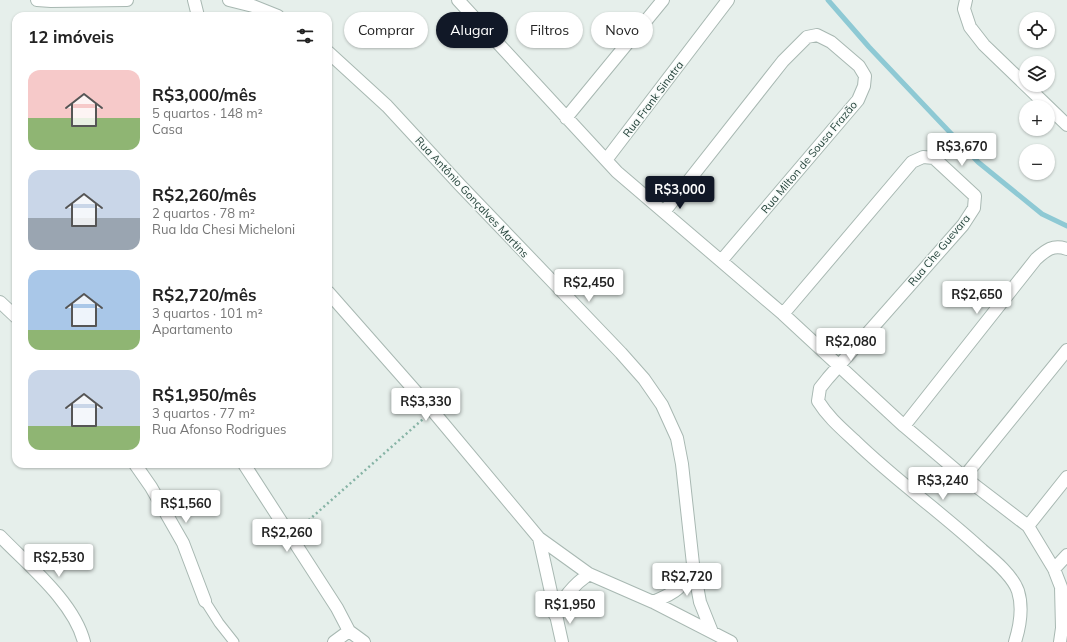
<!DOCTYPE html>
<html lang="pt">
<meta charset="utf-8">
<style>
body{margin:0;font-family:Mulish,sans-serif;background:#f2f2f2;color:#222;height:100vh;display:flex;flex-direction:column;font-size:15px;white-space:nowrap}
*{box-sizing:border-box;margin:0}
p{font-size:13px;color:#767676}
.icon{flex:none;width:22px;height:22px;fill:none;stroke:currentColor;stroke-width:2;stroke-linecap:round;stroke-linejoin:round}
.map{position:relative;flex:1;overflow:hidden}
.drawer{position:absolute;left:12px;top:12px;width:320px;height:456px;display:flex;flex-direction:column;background:#fff;border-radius:12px;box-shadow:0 1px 3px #0004}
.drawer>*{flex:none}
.hud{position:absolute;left:344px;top:12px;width:380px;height:36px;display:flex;gap:8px}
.tools{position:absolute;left:1019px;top:12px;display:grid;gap:8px}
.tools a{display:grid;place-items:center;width:36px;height:36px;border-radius:50%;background:#fff;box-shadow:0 1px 3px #0004;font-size:20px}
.price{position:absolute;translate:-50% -34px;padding:0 9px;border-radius:4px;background:#fff;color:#222;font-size:13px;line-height:26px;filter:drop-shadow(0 1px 2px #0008)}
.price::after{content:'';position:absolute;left:50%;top:24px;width:12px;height:9px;margin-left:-6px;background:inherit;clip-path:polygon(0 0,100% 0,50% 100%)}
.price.selected{background:#111827;color:#fff}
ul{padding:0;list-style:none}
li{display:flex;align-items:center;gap:12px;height:100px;padding:0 16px}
li span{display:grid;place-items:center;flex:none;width:112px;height:80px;border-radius:12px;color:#555}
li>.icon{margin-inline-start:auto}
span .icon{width:48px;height:48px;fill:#fffc;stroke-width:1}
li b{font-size:17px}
h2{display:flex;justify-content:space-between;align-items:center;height:48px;padding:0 16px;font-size:17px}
.tag{padding:0 14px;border-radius:18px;background:#fff;box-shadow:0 1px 3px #0004;font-size:14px;line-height:36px}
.tag.selected{background:#111827;color:#fff}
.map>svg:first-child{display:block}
</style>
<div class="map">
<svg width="1067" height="642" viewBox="0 0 1067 642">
<rect width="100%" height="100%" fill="#e6efeb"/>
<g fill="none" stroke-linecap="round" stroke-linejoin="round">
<!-- stream -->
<path stroke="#8ec9d4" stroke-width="5" d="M828 0 869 47 978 162 1042 214 1067 226"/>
<!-- lane casing -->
<g stroke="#a8b8b2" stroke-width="11">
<path id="lane" d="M205 601 219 623 234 642"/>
</g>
<!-- street casing -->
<g stroke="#a8b8b2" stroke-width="14">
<path id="street" d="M37 0 51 1 127 0
M194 0 198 16
M229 0 253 6 278 16
M458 0 617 172 783 314 904 426 964 477 1028 526 1054 569 1061 587 1062 628 1060 642
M966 0 964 9 970 27 984 45 1067 125
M328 52 387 106 460 185 621 353 644 379 662 405 677 438 682 464 693 564 700 602 712 632
M566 118 663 0
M606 160 728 0
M664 212 783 61 807 37 817 35 831 42 859 66 865 76 864 86 858 100 721 261
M328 292 432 410 539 538 589 574 653 602 731 642
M0 302 16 317
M783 314 912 162 923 157 934 158 975 196 974 208 963 225 828 378 820 388 818 401C828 417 841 428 855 441 895 480 941 512 982 550 994 560 1013 576 1018 591 1023 607 1020 626 1015 642
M904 426 1036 259C1046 250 1053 244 1067 249
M135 464 151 487 183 543 205 601
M244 464 337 608 349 631 364 642
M964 477 1067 350
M1028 526 1067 477
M0 536C28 565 74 602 84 642
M539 538 562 642
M1054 569 1067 555
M653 602C677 592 683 588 693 564
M555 615C563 597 573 585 589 574
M334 642 349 631"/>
</g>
<!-- path -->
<path stroke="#86b3a5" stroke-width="2.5" stroke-dasharray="2 3" stroke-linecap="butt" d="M301 527 423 419"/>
<!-- lane -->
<use href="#lane" stroke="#fff" stroke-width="9"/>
<!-- street -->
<use href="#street" stroke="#fff" stroke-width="12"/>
</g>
<g text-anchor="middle" stroke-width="3" stroke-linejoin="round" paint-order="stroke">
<!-- street labels -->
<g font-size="11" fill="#24423a" stroke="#f7fbf9">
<text transform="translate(653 99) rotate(-53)" y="4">Rua Frank Sinatra</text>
<text transform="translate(809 157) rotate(-50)" y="4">Rua Milton de Sousa Frazão</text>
<text transform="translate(472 197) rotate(47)" y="4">Rua Antônio Gonçalves Martins</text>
<text transform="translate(939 250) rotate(-50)" y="4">Rua Che Guevara</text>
</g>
</g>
</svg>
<div class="tools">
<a><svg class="icon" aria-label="locate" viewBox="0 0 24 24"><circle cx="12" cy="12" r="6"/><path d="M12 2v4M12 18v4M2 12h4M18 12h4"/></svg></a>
<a><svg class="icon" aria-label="layers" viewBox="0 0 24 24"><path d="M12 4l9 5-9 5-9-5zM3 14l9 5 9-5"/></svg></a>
<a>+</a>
<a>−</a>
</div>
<b class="price" style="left:962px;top:167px">R$3,670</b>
<b class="price selected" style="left:680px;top:210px">R$3,000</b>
<b class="price" style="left:589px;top:303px">R$2,450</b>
<b class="price" style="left:977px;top:315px">R$2,650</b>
<b class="price" style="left:851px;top:362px">R$2,080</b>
<b class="price" style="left:426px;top:422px">R$3,330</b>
<b class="price" style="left:943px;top:501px">R$3,240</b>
<b class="price" style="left:186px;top:524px">R$1,560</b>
<b class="price" style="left:287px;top:553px">R$2,260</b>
<b class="price" style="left:59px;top:578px">R$2,530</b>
<b class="price" style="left:687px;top:597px">R$2,720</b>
<b class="price" style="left:570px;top:625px">R$1,950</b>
<div class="hud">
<a class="tag">Comprar</a>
<a class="tag selected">Alugar</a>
<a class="tag">Filtros</a>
<a class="tag">Novo</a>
</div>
<section class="drawer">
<h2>12 imóveis<svg class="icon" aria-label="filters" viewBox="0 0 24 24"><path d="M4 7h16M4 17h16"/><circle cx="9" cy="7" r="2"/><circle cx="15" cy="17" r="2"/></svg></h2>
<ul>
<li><span style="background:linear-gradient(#f6c9c9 60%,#8fb573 0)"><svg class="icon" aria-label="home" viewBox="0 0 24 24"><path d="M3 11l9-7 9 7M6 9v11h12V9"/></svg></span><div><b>R$3,000/mês</b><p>5 quartos · 148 m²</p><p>Casa</p></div></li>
<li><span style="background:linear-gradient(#c9d6e8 60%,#9aa5b1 0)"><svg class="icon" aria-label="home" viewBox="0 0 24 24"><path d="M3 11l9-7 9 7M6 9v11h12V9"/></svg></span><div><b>R$2,260/mês</b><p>2 quartos · 78 m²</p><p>Rua Ida Chesi Micheloni</p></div></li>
<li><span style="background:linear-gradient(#a9c7e8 75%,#8fb573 0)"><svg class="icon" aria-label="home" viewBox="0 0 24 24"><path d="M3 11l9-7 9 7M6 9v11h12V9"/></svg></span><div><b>R$2,720/mês</b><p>3 quartos · 101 m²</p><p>Apartamento</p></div></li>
<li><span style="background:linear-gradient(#c9d6e8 70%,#8fb573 0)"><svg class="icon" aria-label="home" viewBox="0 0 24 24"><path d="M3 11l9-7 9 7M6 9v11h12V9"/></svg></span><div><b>R$1,950/mês</b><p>3 quartos · 77 m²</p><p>Rua Afonso Rodrigues</p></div></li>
</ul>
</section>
</div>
